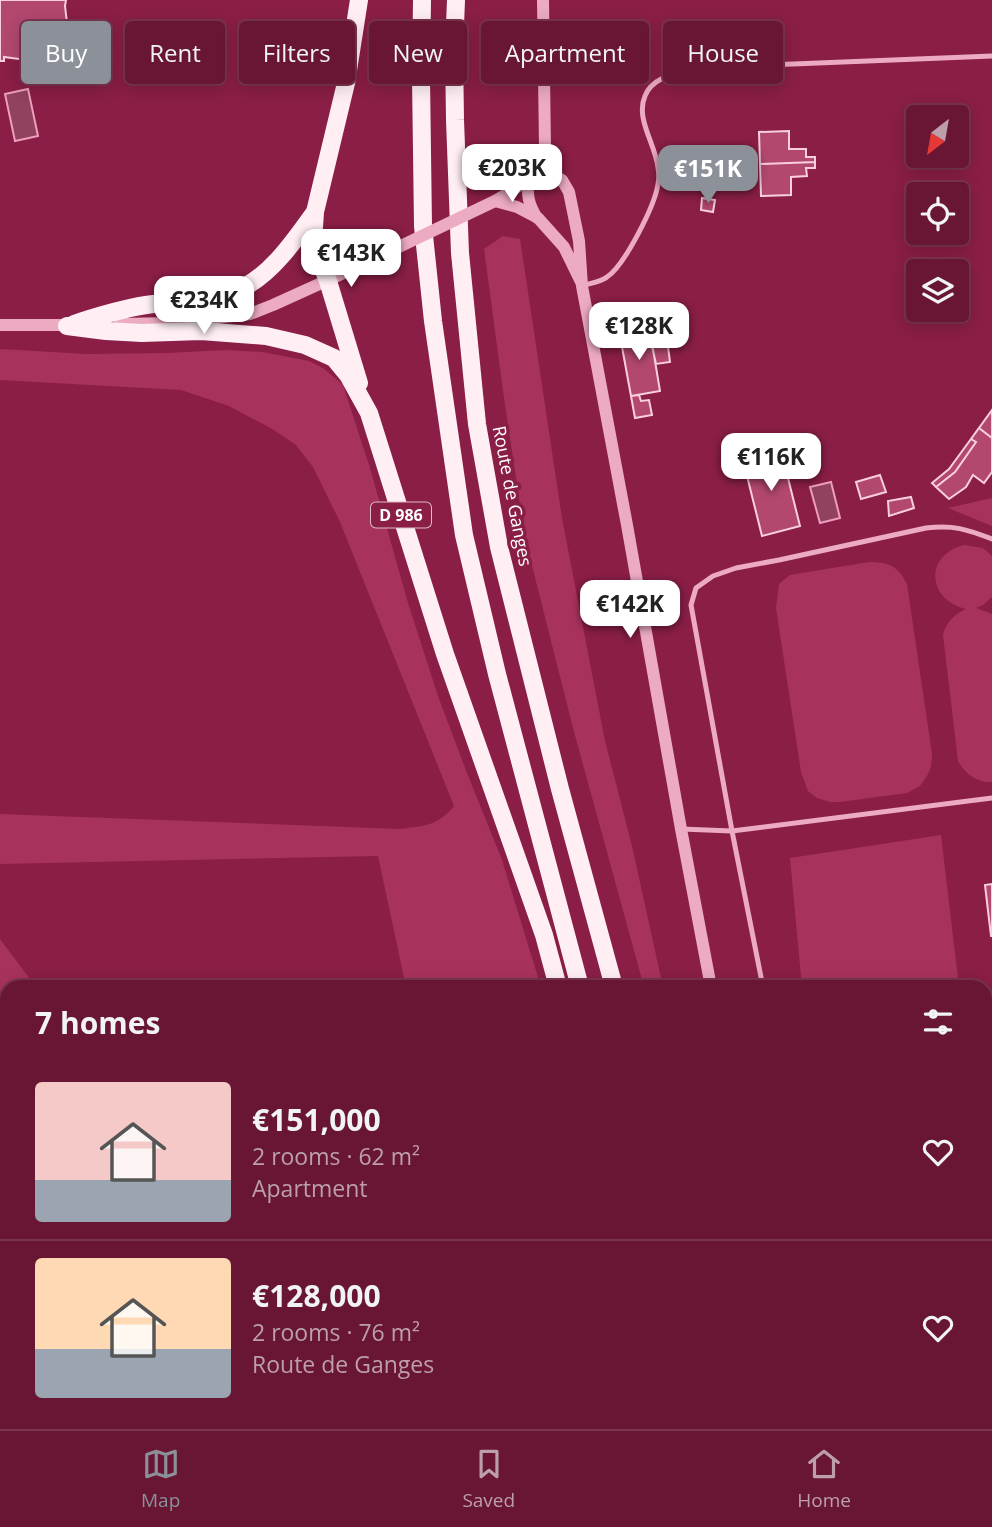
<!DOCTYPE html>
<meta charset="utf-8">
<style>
body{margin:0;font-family:"Open Sans",sans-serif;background:#6d1f3c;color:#f1f3f6;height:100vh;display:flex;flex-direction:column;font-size:26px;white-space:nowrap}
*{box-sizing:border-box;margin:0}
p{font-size:23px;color:#bd9fac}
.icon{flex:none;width:38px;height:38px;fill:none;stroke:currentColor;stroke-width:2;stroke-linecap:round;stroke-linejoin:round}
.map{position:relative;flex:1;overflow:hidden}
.sheet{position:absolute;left:0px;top:980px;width:992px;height:450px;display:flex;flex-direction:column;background:#681634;border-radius:21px 21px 0 0;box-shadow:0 4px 18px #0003,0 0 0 2px #7b354f}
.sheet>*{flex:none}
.top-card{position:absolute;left:21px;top:21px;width:950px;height:63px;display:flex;gap:14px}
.needle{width:46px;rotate:211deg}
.controls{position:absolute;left:906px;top:105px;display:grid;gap:14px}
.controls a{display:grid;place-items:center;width:63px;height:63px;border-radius:7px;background:#681634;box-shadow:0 4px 18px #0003,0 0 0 2px #7b354f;font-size:35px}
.price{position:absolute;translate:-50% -60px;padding:0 16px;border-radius:14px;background:#fff;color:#222;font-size:23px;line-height:46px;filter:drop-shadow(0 2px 4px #0008)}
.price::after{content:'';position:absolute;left:50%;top:42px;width:21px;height:16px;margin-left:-10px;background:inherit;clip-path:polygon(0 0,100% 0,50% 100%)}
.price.current{background:#8c9099;color:#fff}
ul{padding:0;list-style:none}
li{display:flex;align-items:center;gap:21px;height:175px;padding:0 35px}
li+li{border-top:2px solid #7b354f}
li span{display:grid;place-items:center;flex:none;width:196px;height:140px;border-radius:7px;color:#555}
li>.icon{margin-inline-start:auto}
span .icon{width:84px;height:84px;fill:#fffc;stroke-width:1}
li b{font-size:30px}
h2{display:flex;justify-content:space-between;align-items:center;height:84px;padding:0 35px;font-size:30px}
.chip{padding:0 24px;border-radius:7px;background:#681634;box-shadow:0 4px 18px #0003,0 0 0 2px #7b354f;font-size:24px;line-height:63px}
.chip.current{background:#8c9099;color:#fff}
.menu{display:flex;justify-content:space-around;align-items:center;height:98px;border-top:2px solid #7b354f;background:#681634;font-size:19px;color:#bd9fac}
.menu a{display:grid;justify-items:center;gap:4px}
.menu .current{color:#8c9099}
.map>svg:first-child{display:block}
</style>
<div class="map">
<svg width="992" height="1429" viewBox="0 0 992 1429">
<rect width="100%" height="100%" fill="#8a1e46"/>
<!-- green -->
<path fill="#a8325e" d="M503 236 520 239 562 518 605 741 632 846 663 987H644L573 728 525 538 504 398 484 249Z
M0 349 87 354 167 353 225 350 262 352 309 361 323 368 343 385 370 468 408 603 439 699 467 773 502 860 541 987H406L378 856 0 864V814L399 829C424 826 438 826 454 806L340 522 313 467 296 445 274 430 229 406 181 390 0 380Z
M992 498V526L948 508Z
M964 545 983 548 992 556V597L983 605 976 608 992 614V782C977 783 965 774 958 761L943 635C946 622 955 614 966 609 927 600 924 555 964 545Z
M869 562C889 562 898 566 907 584L932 754 931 767 927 776 920 786 907 793 840 802H830L817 798 808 791 801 772 776 608 779 584 790 575Z
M941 835 959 987H802L790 858Z
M0 939 36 987H7V1423H284L286 1429H0Z
M985 1017 992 1019V1317L985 1325Z
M494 1423H625L626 1429H496Z"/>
<!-- water -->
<path fill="#90425e" stroke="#ed9dbd" stroke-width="2" d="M28 89 38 136 15 141 5 94Z
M831 482 840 518 820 523 810 487Z"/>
<!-- building -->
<path fill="#b2476f" stroke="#f9cfdf" stroke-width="2" d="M0 0H66L65 6 67 23 59 53 43 51 41 62 4 57V61H0Z
M731 48 732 56 722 57 721 49Z
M789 131V149H806V157H815V162L760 164 759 132Z
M815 162V168H806L807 176 791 177V195L761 196 760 164Z
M702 198 715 200 713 212 701 210Z
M632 322 635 339 651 337 660 391 631 396 618 325Z
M667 339 670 362 656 364 651 342Z
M639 395 641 401 649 400 652 415 635 418 631 396Z
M992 410V438L979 428Z
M979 428 992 438V472L984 483 973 475 966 487 949 499 936 487 955 472 976 442 971 439Z
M971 439 976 442 955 472 936 487 932 483 949 469Z
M781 450 800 526 762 536 743 460Z
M880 475 886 492 861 499 856 482Z
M911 497 914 508 889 516 888 501Z
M992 884V936H991L985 885Z
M992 1396V1429H963L962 1423H985V1397Z"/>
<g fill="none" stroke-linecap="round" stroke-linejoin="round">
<!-- service -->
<path stroke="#ecaac3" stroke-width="5" d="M582 286C590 283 601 282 607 277 625 265 655 205 658 184 659 179 659 173 658 168 656 145 635 119 645 96 652 77 677 73 694 68L992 56
M992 539C966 529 954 525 926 528L779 560 736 568 713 576 696 588 691 605 732 831 992 798
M681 829 732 831 763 987"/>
<!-- tertiary -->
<path stroke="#ecaac3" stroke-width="12" d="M538 167 562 180 569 192 579 241 582 286 627 525 681 829 711 987
M528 178C527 196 528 203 537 218
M495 201C518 188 537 174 545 148L543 0
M495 201 517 207 538 218 564 247 581 282
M119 324 173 323 250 314 273 305 359 266
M0 325H73
M794 1423 796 1429"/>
<!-- primary -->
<path stroke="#ffeff4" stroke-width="18" d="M359 0 346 83 315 212 313 242 328 281 359 383
M422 0 421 78 423 226 433 321 464 535 497 674 580 987
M456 0 454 50 455 120 460 253 477 424 499 547 560 789 614 987
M74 324C98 316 121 309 146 305 180 300 216 303 246 286 274 271 297 237 315 212
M67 326 106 331 142 333 201 331 266 336 305 345 334 358 348 375 369 413 445 654 544 935 558 987
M651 1423 653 1429
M693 1423V1429"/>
<!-- tertiary-bridge -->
<path stroke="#ecaac3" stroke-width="12" d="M359 266 495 201"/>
</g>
<g text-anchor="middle" stroke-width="7" stroke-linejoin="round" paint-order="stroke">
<!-- shield labels -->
<rect fill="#8a1e46" stroke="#dcbcc8" stroke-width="2" x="371" y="502.5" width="60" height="25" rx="5"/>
<g font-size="16" font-weight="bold" fill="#fff">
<text x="401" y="521">D 986</text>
</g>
<!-- street labels -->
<g font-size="18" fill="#fff" stroke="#8a1e46">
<text transform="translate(512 496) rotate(79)" y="6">Route de Ganges</text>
</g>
</g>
</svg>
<div class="controls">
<a><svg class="needle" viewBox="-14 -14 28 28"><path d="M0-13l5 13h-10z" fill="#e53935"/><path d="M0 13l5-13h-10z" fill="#bd9fac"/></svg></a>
<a><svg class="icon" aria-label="locate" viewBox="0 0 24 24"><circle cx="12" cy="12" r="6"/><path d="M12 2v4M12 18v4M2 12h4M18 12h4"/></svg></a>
<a><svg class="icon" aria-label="layers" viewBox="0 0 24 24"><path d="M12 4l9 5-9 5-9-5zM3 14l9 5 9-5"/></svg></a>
</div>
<b class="price" style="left:512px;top:204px">€203K</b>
<b class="price current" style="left:708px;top:205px">€151K</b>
<b class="price" style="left:351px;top:289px">€143K</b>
<b class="price" style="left:204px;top:336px">€234K</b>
<b class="price" style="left:639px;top:362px">€128K</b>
<b class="price" style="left:771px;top:493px">€116K</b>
<b class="price" style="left:630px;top:640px">€142K</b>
<div class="top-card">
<a class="chip current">Buy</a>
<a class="chip">Rent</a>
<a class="chip">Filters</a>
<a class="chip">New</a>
<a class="chip">Apartment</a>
<a class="chip">House</a>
</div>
<section class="sheet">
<h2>7 homes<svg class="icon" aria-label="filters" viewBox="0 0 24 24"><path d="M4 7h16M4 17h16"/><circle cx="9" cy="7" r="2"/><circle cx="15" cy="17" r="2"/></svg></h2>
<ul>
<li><span style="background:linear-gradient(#f6c9c9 70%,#9aa5b1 0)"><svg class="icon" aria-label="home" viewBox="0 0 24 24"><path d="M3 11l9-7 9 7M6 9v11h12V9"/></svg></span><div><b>€151,000</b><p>2 rooms · 62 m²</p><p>Apartment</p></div><svg class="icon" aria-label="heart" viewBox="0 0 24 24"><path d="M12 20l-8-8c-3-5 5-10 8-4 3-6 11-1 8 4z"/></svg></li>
<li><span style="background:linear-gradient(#ffd9b3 65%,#9aa5b1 0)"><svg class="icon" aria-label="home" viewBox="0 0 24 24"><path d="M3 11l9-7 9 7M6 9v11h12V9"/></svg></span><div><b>€128,000</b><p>2 rooms · 76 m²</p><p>Route de Ganges</p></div><svg class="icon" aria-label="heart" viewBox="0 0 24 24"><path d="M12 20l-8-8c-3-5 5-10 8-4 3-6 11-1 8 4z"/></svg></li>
</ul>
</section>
</div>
<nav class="menu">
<a class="current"><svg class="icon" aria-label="map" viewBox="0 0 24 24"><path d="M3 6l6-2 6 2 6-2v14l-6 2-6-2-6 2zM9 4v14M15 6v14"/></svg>Map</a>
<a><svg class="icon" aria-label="saved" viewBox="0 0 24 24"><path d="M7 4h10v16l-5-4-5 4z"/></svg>Saved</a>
<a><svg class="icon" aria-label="home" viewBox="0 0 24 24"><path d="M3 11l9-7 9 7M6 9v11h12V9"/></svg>Home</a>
</nav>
